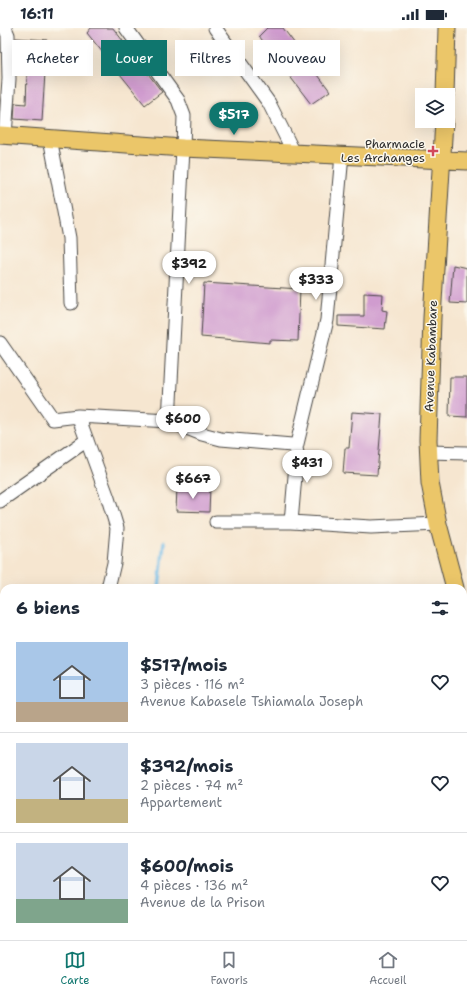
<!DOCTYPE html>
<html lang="fr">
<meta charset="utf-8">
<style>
body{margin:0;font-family:"Shantell Sans",sans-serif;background:#f6f6f7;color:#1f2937;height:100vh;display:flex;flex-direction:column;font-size:15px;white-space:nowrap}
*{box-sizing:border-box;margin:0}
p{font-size:13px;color:#747a83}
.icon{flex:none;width:22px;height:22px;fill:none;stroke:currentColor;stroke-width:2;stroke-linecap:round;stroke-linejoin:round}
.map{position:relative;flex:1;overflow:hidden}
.side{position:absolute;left:0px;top:556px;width:467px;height:356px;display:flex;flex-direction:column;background:#fff;border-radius:12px 12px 0 0;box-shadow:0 4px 16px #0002}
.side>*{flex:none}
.top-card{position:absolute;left:12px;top:12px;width:443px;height:36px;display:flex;gap:8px}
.buttons{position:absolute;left:415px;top:60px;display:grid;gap:8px}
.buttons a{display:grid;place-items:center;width:40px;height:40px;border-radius:0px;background:#fff;box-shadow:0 4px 16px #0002;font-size:20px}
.price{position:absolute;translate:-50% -34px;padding:0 9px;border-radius:14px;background:#fff;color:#222;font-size:13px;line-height:26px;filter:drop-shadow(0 1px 2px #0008)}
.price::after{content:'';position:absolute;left:50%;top:24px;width:12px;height:9px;margin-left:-6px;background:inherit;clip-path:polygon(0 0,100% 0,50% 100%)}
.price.selected{background:#0f766e;color:#fff}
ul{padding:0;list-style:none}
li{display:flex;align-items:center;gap:12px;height:100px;padding:0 16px}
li+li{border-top:1px solid #e0e1e3}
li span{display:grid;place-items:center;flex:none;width:112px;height:80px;border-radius:0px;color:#555}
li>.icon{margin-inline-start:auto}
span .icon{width:48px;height:48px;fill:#fffc;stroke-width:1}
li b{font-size:17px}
h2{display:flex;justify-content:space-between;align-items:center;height:48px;padding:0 16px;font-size:17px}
.chip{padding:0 14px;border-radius:0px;background:#fff;box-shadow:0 4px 16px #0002;font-size:14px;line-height:36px}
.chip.selected{background:#0f766e;color:#fff}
.status{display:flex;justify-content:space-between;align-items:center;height:28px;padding:0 20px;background:#fff;direction:ltr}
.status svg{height:11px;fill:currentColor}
.tab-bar{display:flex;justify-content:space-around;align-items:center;height:56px;border-top:1px solid #e0e1e3;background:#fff;font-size:11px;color:#747a83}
.tab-bar a{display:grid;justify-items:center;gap:2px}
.tab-bar .selected{color:#0f766e}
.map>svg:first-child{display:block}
</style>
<div class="status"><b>16:11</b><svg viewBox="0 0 49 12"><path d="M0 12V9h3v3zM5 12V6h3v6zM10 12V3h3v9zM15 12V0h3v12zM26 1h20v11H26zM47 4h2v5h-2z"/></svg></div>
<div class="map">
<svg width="467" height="912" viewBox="0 0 467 912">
<rect width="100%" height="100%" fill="#fbf7ec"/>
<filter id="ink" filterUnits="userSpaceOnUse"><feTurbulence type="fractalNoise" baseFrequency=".025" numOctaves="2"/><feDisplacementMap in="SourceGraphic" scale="8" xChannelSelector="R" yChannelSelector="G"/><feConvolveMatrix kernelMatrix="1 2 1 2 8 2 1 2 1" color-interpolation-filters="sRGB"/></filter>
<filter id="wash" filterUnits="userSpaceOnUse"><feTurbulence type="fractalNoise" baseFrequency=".012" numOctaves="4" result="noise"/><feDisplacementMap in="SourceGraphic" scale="16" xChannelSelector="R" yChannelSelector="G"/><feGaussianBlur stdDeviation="0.9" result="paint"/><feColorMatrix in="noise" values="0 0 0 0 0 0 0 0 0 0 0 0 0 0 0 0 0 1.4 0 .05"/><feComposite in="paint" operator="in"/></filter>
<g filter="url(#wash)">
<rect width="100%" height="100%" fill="#f6e6d0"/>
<!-- built -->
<path fill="#dad6f7" d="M463 746 467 754V856L463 858Z
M65 908H191L194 912H66Z"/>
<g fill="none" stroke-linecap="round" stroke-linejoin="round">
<!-- stream -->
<path stroke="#6ebbe8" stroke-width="3.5" d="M159 560 164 514
M21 912 23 908"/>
</g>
<g id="blocks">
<!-- building -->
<path fill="#d09ccf" d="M91 0H113L162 64 145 77 87 5Z
M267 0H283L330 63 311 76 259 8Z
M16 10 47 12 42 93 14 91 15 75 26 76 27 47H29L30 31 17 30Z
M453 237 467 240V276L450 275Z
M204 255 300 261 298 313 270 312V315L201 309Z
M364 265 383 266 382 282 387 283 385 301 338 298V288H364Z
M450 349H467V389L449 388Z
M352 384 382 386 377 447 343 445 345 420H349Z
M177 459 210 460 209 484 176 483Z"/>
</g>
</g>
<g filter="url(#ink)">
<use href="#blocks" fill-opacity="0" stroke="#494744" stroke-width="1"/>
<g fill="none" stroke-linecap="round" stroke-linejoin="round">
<!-- minor casing -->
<g stroke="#494744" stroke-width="15">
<path id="minor" d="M5 0 8 7 9 51 5 108
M126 0 178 72 184 88 183 120 169 393
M215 0 269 75 294 125
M50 110 69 210 71 275
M0 315 53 391 78 388 169 393 202 406 221 411 292 417 296 420
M78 388 108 470 117 500 114 535 108 560
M428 424 467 425
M0 473 87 412
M216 494H291L371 499 438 496
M291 494 297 425 296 420 327 292 342 127
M463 617 467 615
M0 648 4 645
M0 758 4 755
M463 866 467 864
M0 871 4 858
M239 908 241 912
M320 908 321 912
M428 908 430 912
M382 912 389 908"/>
</g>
<!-- major casing -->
<g stroke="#494744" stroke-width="19">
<path id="major" d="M445 67 447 0
M444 93 432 290 428 412 430 455 438 496 455 560
M0 107 183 120 467 133
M463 585 467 594"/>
</g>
<!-- minor -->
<use href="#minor" stroke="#fff" stroke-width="13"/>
<!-- major -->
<use href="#major" stroke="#ebc669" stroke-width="17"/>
</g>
</g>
<!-- markers -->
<path fill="#d1495b" stroke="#fbf7ec" stroke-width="1.5" d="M431 117h4v4h4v4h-4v4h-4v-4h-4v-4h4z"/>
<g text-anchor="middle" stroke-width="3" stroke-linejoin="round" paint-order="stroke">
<!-- poi labels -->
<g font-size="12" fill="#2b2b2b" stroke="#fbf7ec" text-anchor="end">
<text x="425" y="120">Pharmacie<tspan x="425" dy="14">Les Archanges</tspan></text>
</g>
<!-- street labels -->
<g font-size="12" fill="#2b2b2b" stroke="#fbf7ec">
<text transform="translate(431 328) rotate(-88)" y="4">Avenue Kabambare</text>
</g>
</g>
</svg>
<div class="buttons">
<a><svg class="icon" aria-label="layers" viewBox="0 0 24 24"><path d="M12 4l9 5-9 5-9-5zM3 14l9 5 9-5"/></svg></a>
</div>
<b class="price selected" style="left:234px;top:108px">$517</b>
<b class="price" style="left:189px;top:257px">$392</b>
<b class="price" style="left:316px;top:273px">$333</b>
<b class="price" style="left:183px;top:412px">$600</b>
<b class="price" style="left:307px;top:456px">$431</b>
<b class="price" style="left:193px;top:472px">$667</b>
<div class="top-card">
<a class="chip">Acheter</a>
<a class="chip selected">Louer</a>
<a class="chip">Filtres</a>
<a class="chip">Nouveau</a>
</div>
<section class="side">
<h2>6 biens<svg class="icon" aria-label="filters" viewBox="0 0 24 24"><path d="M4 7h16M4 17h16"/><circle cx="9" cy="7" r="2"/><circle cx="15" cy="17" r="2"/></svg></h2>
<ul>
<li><span style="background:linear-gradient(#a9c7e8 75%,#b9a48a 0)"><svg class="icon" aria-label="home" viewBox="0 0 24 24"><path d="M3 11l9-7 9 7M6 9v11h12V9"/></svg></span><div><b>$517/mois</b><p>3 pièces · 116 m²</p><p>Avenue Kabasele Tshiamala Joseph</p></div><svg class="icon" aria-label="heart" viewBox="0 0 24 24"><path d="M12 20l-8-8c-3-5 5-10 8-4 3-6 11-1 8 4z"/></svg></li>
<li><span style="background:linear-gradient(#c9d6e8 70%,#c2b280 0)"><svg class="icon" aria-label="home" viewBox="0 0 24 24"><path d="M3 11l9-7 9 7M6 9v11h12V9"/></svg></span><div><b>$392/mois</b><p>2 pièces · 74 m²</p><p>Appartement</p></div><svg class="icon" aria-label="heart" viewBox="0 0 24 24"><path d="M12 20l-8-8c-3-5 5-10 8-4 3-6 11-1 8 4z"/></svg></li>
<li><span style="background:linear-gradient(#c9d6e8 70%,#7fa58c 0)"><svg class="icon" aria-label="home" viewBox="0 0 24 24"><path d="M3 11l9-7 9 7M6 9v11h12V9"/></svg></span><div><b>$600/mois</b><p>4 pièces · 136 m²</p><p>Avenue de la Prison</p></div><svg class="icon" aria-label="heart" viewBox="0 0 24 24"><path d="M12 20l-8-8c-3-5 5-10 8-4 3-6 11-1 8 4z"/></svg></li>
</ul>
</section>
</div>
<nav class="tab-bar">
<a class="selected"><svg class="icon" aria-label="map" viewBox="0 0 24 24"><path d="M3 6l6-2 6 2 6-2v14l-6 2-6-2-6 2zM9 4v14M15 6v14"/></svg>Carte</a>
<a><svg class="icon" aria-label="saved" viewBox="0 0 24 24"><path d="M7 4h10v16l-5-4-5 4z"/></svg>Favoris</a>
<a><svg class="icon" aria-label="home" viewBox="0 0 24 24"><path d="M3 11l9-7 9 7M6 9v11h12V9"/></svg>Accueil</a>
</nav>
